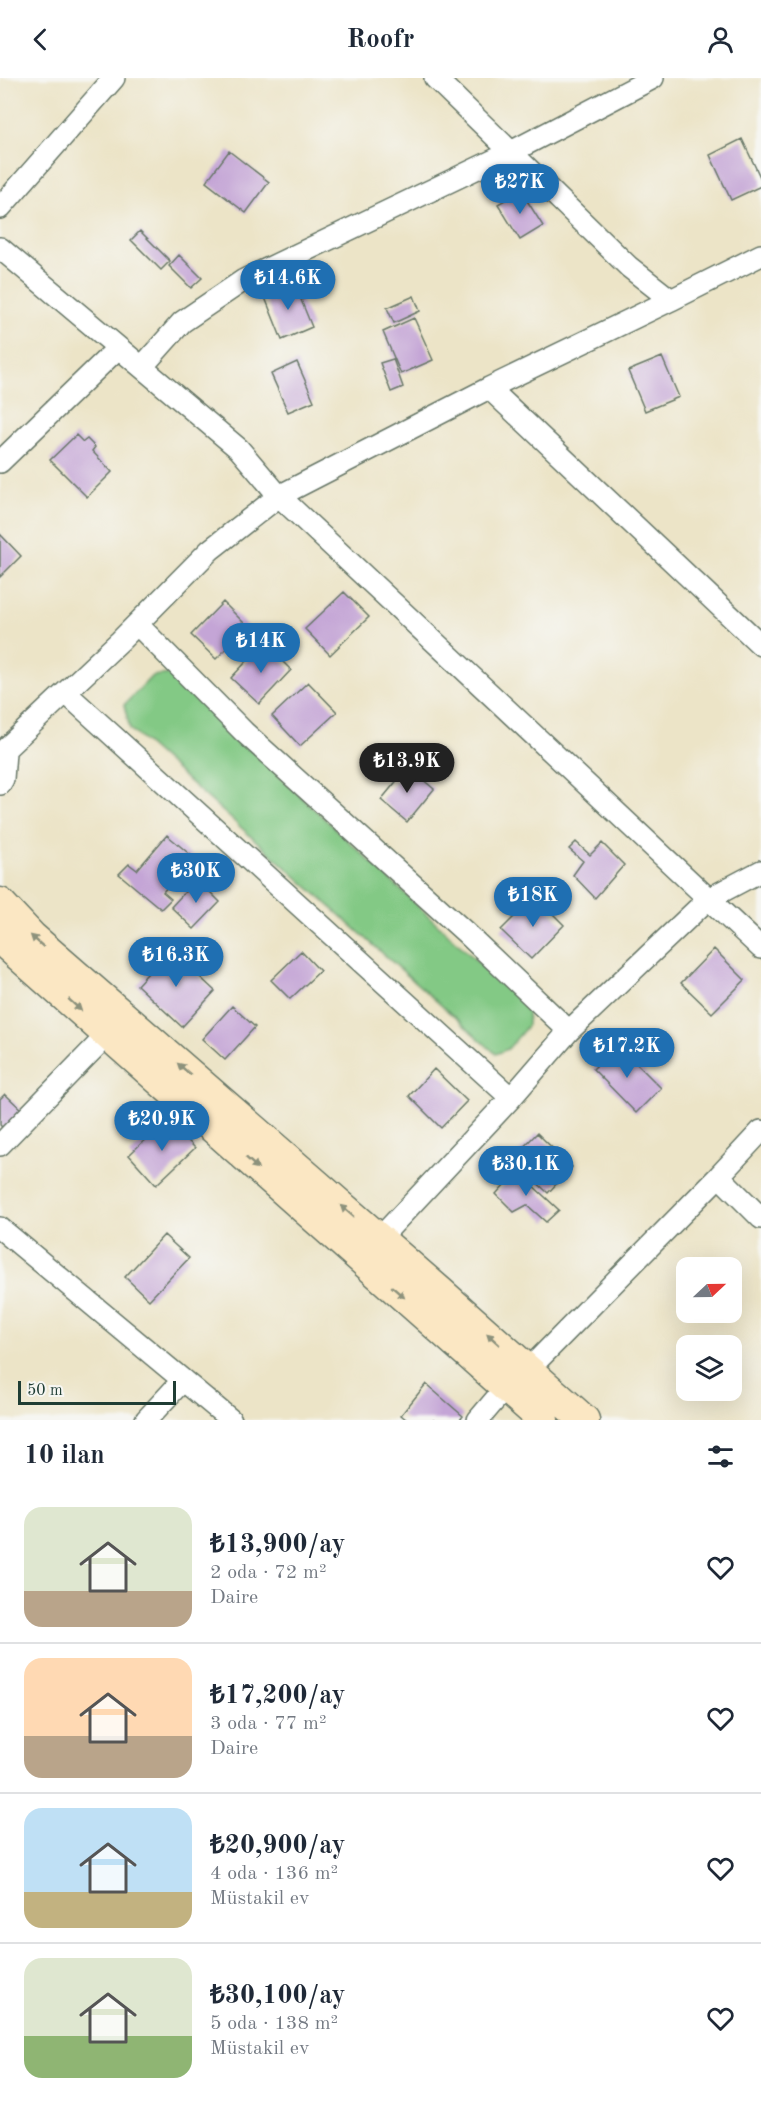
<!DOCTYPE html>
<html lang="tr">
<meta charset="utf-8">
<style>
body{margin:0;font-family:"Old Standard TT",serif;background:#f6f6f7;color:#1f2937;height:100vh;display:flex;flex-direction:column;font-size:22px;white-space:nowrap}
*{box-sizing:border-box;margin:0}
p{font-size:20px;color:#747a83}
.icon{flex:none;width:33px;height:33px;fill:none;stroke:currentColor;stroke-width:2;stroke-linecap:round;stroke-linejoin:round}
.map{position:relative;height:1342px;overflow:hidden}
.details{display:flex;flex-direction:column;background:#fff;flex:1}
.details>*{flex:none}
.needle{width:39px;rotate:68deg}
.tools{position:absolute;left:676px;top:1179px;display:grid;gap:12px}
.tools a{display:grid;place-items:center;width:66px;height:66px;border-radius:12px;background:#fff;box-shadow:0 6px 24px #0002;font-size:30px}
.scale{position:absolute;left:18px;bottom:15px;width:158px;box-sizing:border-box;padding-left:6px;border:3px solid #1f3d34;border-top:0;font-size:16px;line-height:21px;white-space:nowrap;color:#1f3d34;-webkit-text-stroke:4px #f6f6f2;paint-order:stroke}
.price{position:absolute;translate:-50% -51px;padding:0 14px;border-radius:21px;background:#1f6fb2;color:#fff;font-size:20px;line-height:39px;filter:drop-shadow(0 2px 3px #0008)}
.price::after{content:'';position:absolute;left:50%;top:36px;width:18px;height:14px;margin-left:-9px;background:inherit;clip-path:polygon(0 0,100% 0,50% 100%)}
.price.active{background:#222;color:#fff}
ul{padding:0;list-style:none}
li{display:flex;align-items:center;gap:18px;height:150px;padding:0 24px}
li+li{border-top:2px solid #e0e1e3}
li span{display:grid;place-items:center;flex:none;width:168px;height:120px;border-radius:18px;color:#555}
li>.icon{margin-inline-start:auto}
span .icon{width:72px;height:72px;fill:#fffc;stroke-width:1}
li b{font-size:26px}
h2{display:flex;justify-content:space-between;align-items:center;height:72px;padding:0 24px;font-size:26px}
header{display:flex;justify-content:space-between;align-items:center;height:78px;padding:0 24px;background:#fff;font-size:27px;font-weight:800}
.map>svg:first-child{display:block}
</style>
<header><svg class="icon" aria-label="back" viewBox="0 0 24 24"><path d="M15 5l-7 7 7 7"/></svg>Roofr<svg class="icon" aria-label="person" viewBox="0 0 24 24"><circle cx="12" cy="8" r="4"/><path d="M4 21q1-7 8-7t8 7"/></svg></header>
<div class="map">
<svg width="761" height="1342" viewBox="0 0 761 1342">
<rect width="100%" height="100%" fill="#f6f6f2"/>
<filter id="ink" filterUnits="userSpaceOnUse"><feTurbulence type="fractalNoise" baseFrequency=".0167" numOctaves="2"/><feDisplacementMap in="SourceGraphic" scale="12" xChannelSelector="R" yChannelSelector="G"/><feConvolveMatrix kernelMatrix="1 2 1 2 8 2 1 2 1" color-interpolation-filters="sRGB"/></filter>
<filter id="wash" filterUnits="userSpaceOnUse"><feTurbulence type="fractalNoise" baseFrequency=".008" numOctaves="4" result="noise"/><feDisplacementMap in="SourceGraphic" scale="24" xChannelSelector="R" yChannelSelector="G"/><feGaussianBlur stdDeviation="1.35" result="paint"/><feColorMatrix in="noise" values="0 0 0 0 0 0 0 0 0 0 0 0 0 0 0 0 0 1.4 0 .05"/><feComposite in="paint" operator="in"/></filter>
<g filter="url(#wash)">
<rect width="100%" height="100%" fill="#ece4c7"/>
<!-- green -->
<path fill="#83c985" stroke="#51835c" stroke-width="1.5" d="M170 596 528 931V947L508 971 496 976 130 651 124 627 152 598Z"/>
<g id="blocks">
<!-- building -->
<path fill="#c4a5d6" d="M742 61 761 101V108L731 122 710 77Z
M229 73 269 104 246 135 206 104Z
M521 113 543 148 520 162 498 126Z
M140 153 170 183 161 192 131 162Z
M179 177 202 200 191 210 169 188Z
M293 205 297 213 302 210 306 220 301 222 312 249 282 262 264 217Z
M414 218 420 233 394 245 387 230Z
M414 240 433 282 401 296 383 254Z
M662 279 679 319 645 333 628 293Z
M393 281 403 309 391 314 380 285Z
M297 284 314 323 288 334 271 296Z
M76 357 83 364 87 361 95 369 92 373 112 394 87 419 50 382Z
M0 456 21 478 0 499Z
M344 514 369 539 330 577 305 551Z
M223 524 248 549 216 581 191 557Z
M264 565 291 592 259 626 231 600Z
M308 604 337 634 300 668 272 638Z
M408 689 434 711 407 744 381 722Z
M167 757 193 779 163 814 171 821 161 831 119 796 129 786 137 792Z
M576 764 590 777 602 765 624 787 595 820 573 797 583 783 569 771Z
M197 801 220 824 194 851 171 829Z
M535 818 564 847 531 881 501 852Z
M170 871 215 913 182 949 137 907Z
M714 871 745 902 712 935 681 905Z
M301 873 320 893 290 921 271 902Z
M232 928 255 949 225 982 202 961Z
M618 967 661 1010 636 1035 593 991Z
M434 991 467 1023 441 1050 409 1018Z
M5 1016 24 1034 6 1053 0 1047V1021Z
M167 1041 195 1070 156 1107 129 1077Z
M537 1055 572 1089 548 1115 512 1081Z
M517 1093 559 1132 546 1144 527 1127 514 1134 496 1116Z
M164 1157 189 1180 149 1222 125 1199Z
M426 1306 463 1338 460 1342H407L401 1337Z"/>
</g>
</g>
<g filter="url(#ink)">
<use href="#blocks" fill-opacity="0" stroke="#677767" stroke-width="1.5"/>
<g fill="none" stroke-linecap="round" stroke-linejoin="round">
<!-- street casing -->
<g stroke="#677767" stroke-width="24">
<path id="street" d="M435 0 629 189 671 222 761 177
M0 130 114 0
M0 170 239 371 279 418 761 870
M142 289 182 244 244 202 511 74 653 0
M489 310 761 567
M0 384 118 270
M137 546 244 654 465 854 569 953 511 1020 379 1161
M66 615 511 1020
M0 676 120 563 210 472 279 418 489 310 671 222
M0 706 3 701 5 674
M569 953 708 821 761 793
M0 1067 108 956
M719 1098 761 1140
M0 1150 231 1342
M528 1292 719 1098 761 1053
M146 1342 183 1302
M478 1342 506 1309"/>
</g>
<!-- secondary casing -->
<g stroke="#677767" stroke-width="33">
<path id="secondary" d="M0 825 32 859 439 1213 584 1342
M0 861 543 1342"/>
</g>
<!-- street -->
<use href="#street" stroke="#fff" stroke-width="21"/>
<!-- secondary -->
<use href="#secondary" stroke="#fbe7c3" stroke-width="30"/>
</g>
<!-- one-way arrows -->
<defs><path id="oneway-solid" d="M-6-.8H1V-3.2L6.5 0L1 3.2V.8H-6Z" transform="scale(1.5)"/></defs>
<g fill="#8d927c">
<use href="#oneway-solid" transform="translate(37 863) rotate(-138)"/>
<use href="#oneway-solid" transform="translate(75 927) rotate(42)"/>
<use href="#oneway-solid" transform="translate(184 991) rotate(-139)"/>
<use href="#oneway-solid" transform="translate(252 1085) rotate(42)"/>
<use href="#oneway-solid" transform="translate(347 1133) rotate(-139)"/>
<use href="#oneway-solid" transform="translate(398 1214) rotate(41)"/>
<use href="#oneway-solid" transform="translate(493 1261) rotate(-138)"/>
</g>
</g>
</svg>
<div class="tools">
<a><svg class="needle" viewBox="-14 -14 28 28"><path d="M0-13l5 13h-10z" fill="#e53935"/><path d="M0 13l5-13h-10z" fill="#747a83"/></svg></a>
<a><svg class="icon" aria-label="layers" viewBox="0 0 24 24"><path d="M12 4l9 5-9 5-9-5zM3 14l9 5 9-5"/></svg></a>
</div>
<div class="scale">50 m</div>
<b class="price" style="left:520px;top:137px">₺27K</b>
<b class="price" style="left:288px;top:233px">₺14.6K</b>
<b class="price" style="left:261px;top:596px">₺14K</b>
<b class="price active" style="left:407px;top:716px">₺13.9K</b>
<b class="price" style="left:196px;top:826px">₺30K</b>
<b class="price" style="left:533px;top:850px">₺18K</b>
<b class="price" style="left:176px;top:910px">₺16.3K</b>
<b class="price" style="left:627px;top:1001px">₺17.2K</b>
<b class="price" style="left:162px;top:1074px">₺20.9K</b>
<b class="price" style="left:526px;top:1119px">₺30.1K</b>
</div>
<section class="details">
<h2>10 ilan<svg class="icon" aria-label="filters" viewBox="0 0 24 24"><path d="M4 7h16M4 17h16"/><circle cx="9" cy="7" r="2"/><circle cx="15" cy="17" r="2"/></svg></h2>
<ul>
<li><span style="background:linear-gradient(#dfe7d0 70%,#b9a48a 0)"><svg class="icon" aria-label="home" viewBox="0 0 24 24"><path d="M3 11l9-7 9 7M6 9v11h12V9"/></svg></span><div><b>₺13,900/ay</b><p>2 oda · 72 m²</p><p>Daire</p></div><svg class="icon" aria-label="heart" viewBox="0 0 24 24"><path d="M12 20l-8-8c-3-5 5-10 8-4 3-6 11-1 8 4z"/></svg></li>
<li><span style="background:linear-gradient(#ffd9b3 65%,#b9a48a 0)"><svg class="icon" aria-label="home" viewBox="0 0 24 24"><path d="M3 11l9-7 9 7M6 9v11h12V9"/></svg></span><div><b>₺17,200/ay</b><p>3 oda · 77 m²</p><p>Daire</p></div><svg class="icon" aria-label="heart" viewBox="0 0 24 24"><path d="M12 20l-8-8c-3-5 5-10 8-4 3-6 11-1 8 4z"/></svg></li>
<li><span style="background:linear-gradient(#bfe0f5 70%,#c2b280 0)"><svg class="icon" aria-label="home" viewBox="0 0 24 24"><path d="M3 11l9-7 9 7M6 9v11h12V9"/></svg></span><div><b>₺20,900/ay</b><p>4 oda · 136 m²</p><p>Müstakil ev</p></div><svg class="icon" aria-label="heart" viewBox="0 0 24 24"><path d="M12 20l-8-8c-3-5 5-10 8-4 3-6 11-1 8 4z"/></svg></li>
<li><span style="background:linear-gradient(#dfe7d0 65%,#8fb573 0)"><svg class="icon" aria-label="home" viewBox="0 0 24 24"><path d="M3 11l9-7 9 7M6 9v11h12V9"/></svg></span><div><b>₺30,100/ay</b><p>5 oda · 138 m²</p><p>Müstakil ev</p></div><svg class="icon" aria-label="heart" viewBox="0 0 24 24"><path d="M12 20l-8-8c-3-5 5-10 8-4 3-6 11-1 8 4z"/></svg></li>
</ul>
</section>
